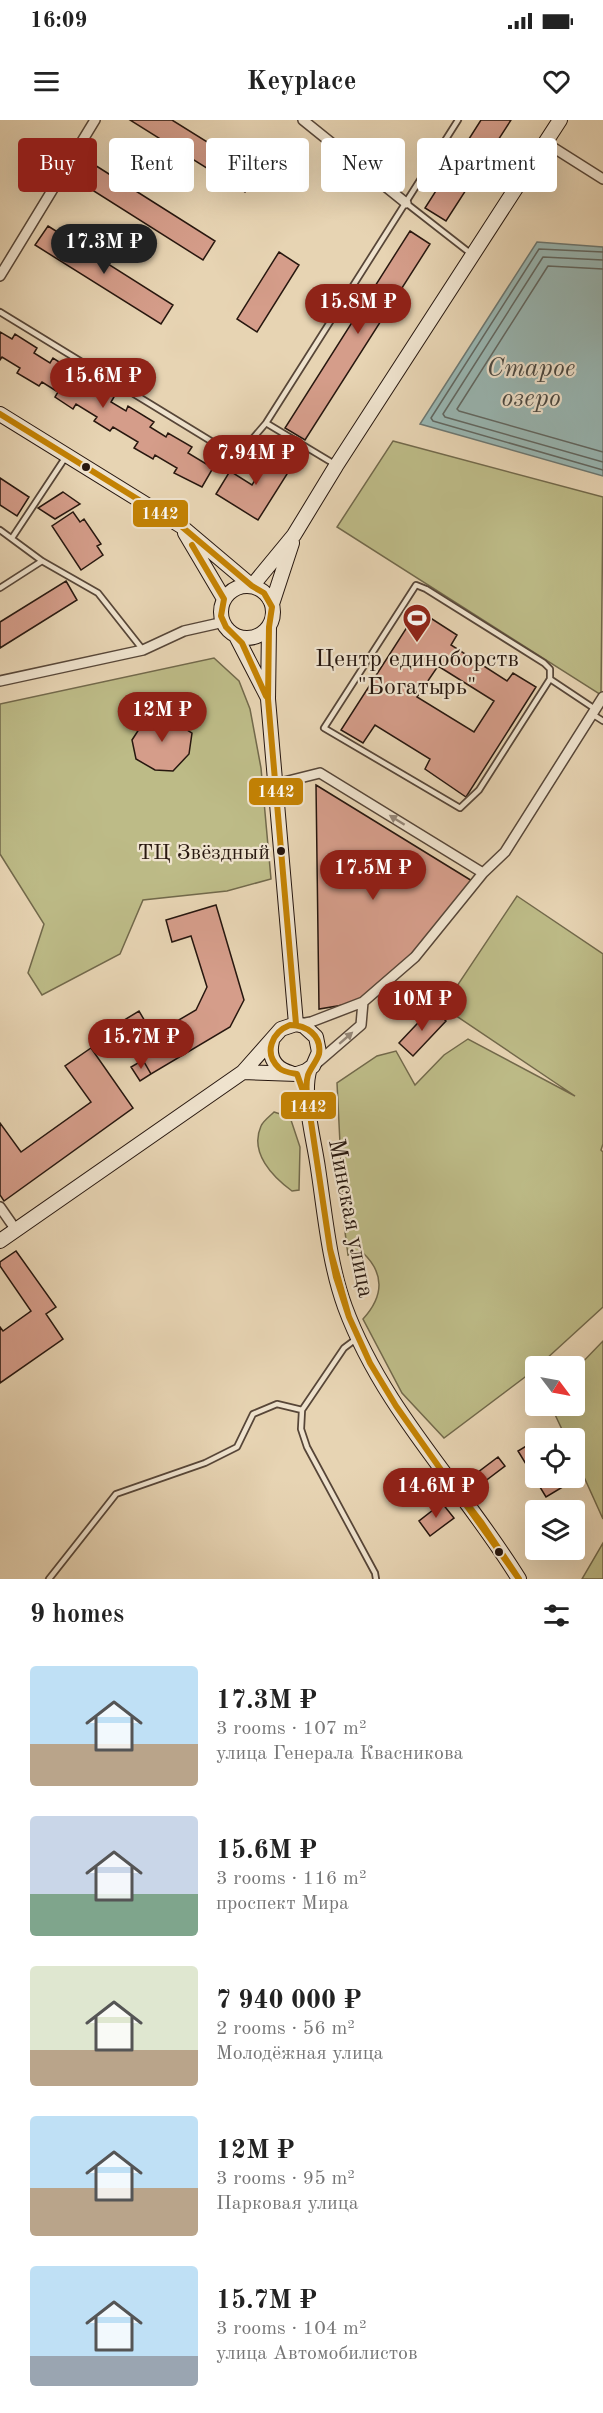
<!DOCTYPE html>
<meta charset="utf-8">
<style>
body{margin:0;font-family:"Old Standard TT",serif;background:#f6f6f6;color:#222;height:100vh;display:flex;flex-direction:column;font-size:22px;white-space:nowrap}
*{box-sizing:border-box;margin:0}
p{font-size:20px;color:#767676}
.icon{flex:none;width:33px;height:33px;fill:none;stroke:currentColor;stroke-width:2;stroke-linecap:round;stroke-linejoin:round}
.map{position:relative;height:1459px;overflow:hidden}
.drawer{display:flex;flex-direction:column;background:#fff;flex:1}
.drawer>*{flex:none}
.guide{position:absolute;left:18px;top:18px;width:567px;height:54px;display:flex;gap:12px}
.needle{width:39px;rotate:122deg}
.fabs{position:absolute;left:525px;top:1236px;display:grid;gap:12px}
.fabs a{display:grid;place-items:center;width:60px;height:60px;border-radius:6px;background:#fff;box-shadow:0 6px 24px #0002;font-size:30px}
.price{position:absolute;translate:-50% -51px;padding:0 14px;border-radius:21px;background:#8f2418;color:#fff;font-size:20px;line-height:39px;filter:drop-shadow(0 2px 3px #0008)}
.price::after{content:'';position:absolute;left:50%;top:36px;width:18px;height:14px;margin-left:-9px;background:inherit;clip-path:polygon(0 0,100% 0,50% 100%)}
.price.current{background:#222;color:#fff}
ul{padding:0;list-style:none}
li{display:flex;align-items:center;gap:18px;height:150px;padding:0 30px}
li span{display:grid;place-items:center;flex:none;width:168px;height:120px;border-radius:6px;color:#555}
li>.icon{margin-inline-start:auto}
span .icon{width:72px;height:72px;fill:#fffc;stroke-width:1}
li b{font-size:26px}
h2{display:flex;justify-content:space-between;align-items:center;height:72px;padding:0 30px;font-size:26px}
.pill{padding:0 21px;border-radius:6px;background:#fff;box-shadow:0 6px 24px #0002;font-size:21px;line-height:54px}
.pill.current{background:#8f2418;color:#fff}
.status{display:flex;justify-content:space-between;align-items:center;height:42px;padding:0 30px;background:#fff;direction:ltr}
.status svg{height:16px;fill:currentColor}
header{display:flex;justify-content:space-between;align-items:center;height:78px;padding:0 30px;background:#fff;font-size:27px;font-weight:700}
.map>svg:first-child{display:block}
</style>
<div class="status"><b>16:09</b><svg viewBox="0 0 49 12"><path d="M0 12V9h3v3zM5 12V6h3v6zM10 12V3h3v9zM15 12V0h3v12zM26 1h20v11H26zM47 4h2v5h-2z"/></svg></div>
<header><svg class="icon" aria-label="menu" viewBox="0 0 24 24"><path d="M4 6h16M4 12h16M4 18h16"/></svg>Keyplace<svg class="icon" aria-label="heart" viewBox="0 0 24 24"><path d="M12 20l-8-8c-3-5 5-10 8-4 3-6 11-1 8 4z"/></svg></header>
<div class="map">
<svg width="603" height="1459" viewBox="0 0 603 1459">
<rect width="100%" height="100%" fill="#e7d4b3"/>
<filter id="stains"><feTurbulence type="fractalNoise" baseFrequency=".00333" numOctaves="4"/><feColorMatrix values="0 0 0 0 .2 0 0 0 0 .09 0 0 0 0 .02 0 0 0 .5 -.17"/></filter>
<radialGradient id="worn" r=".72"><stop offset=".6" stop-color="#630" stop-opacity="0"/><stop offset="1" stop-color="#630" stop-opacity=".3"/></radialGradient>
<!-- green -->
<path fill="#bdbb87" stroke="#72694b" stroke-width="1.5" d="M393 321 603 377 601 575 337 407Z
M214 538 239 561 250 589 261 648 271 759 227 771 143 780 120 834 42 875 28 853 44 804 0 734V584Z
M517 776 603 834V1024L601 1030 603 1032V1187L533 1251 444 1318 402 1273 363 1199C384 1176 385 1153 362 1132L348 1135 344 1104 337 963 377 936 396 931 415 965 444 935 468 919 575 976 443 887Z
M274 992 290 997 300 1027 299 1070 292 1071C273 1057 249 1033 261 1006 263 1001 270 996 274 992Z
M603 1221V1399L575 1337 574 1318H566L551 1286H574L575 1250Z
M603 1423V1459H582Z"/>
<!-- water -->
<path fill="#98b7b4" stroke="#6b7772" stroke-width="1.5" d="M537 122 603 127V356L420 304Z"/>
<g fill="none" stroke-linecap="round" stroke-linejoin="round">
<!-- shore -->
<path stroke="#606762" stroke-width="1.5" d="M603 132 539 129 431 298 433 301 603 350
M603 140 543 137 443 294 445 297 603 342
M603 149 548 146 457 289 459 291 603 332"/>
</g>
<!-- building -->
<path fill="#d59d8a" stroke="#27170f" stroke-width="1.5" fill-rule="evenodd" d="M130 0H172L257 53 245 72Z
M481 0H511L446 101 425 88Z
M90 42 215 121 203 140 78 61Z
M48 106 173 185 161 204 35 125Z
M410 111 430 124 305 320 285 308Z
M279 132 299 145 257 212 237 199Z
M0 212 12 219 15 214 37 228 34 233 50 243 53 238 75 252 73 256 88 266 91 262 114 277 111 282 126 291 128 286 154 302 150 307 166 317 168 313 192 327 188 333 213 348 202 367 174 353 177 348 155 335 153 339 134 328 138 322 113 307 110 311 94 301 97 297 76 284 73 289 55 277 58 272 42 262 39 266 17 253 20 248 2 237 0 240Z
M274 330 294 343 258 400 216 374 230 351 252 365Z
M0 358 29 377 17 396 0 385Z
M63 372 80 384 55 399 38 388Z
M73 392 80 402 84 399 101 424 97 426 103 435 81 450 52 406Z
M66 461 77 480 0 528V502Z
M418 490 457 515 451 525 507 561 513 553 536 567 466 677 425 649 430 639 375 605 363 623 341 610ZM438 546 494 581 474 612 417 577Z
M159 592 192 613 189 634 173 651 155 650 136 639 132 620 143 603Z
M316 665 477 764 367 881 319 889Z
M216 785 244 880 230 907 151 954 121 902 139 891 153 915 196 890 207 867 191 816 172 822 166 800Z
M432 888 446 901 413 936 399 923Z
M91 928 133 988 4 1081 0 1075V1003L21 1032 91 982 65 946Z
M143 940 151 954 140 961 131 947Z
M16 1131 56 1187 46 1194 63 1219 0 1263V1207L3 1211 31 1191 0 1146V1142Z
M536 1320V1358H561L566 1365 546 1377 518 1331Z
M498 1337 505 1346 480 1365 473 1356Z
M442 1383 454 1398 430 1416 419 1401Z"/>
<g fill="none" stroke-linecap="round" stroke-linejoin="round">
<!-- lane casing -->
<g stroke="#574638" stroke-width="8">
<path id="lane" d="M406 83 470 133
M0 192 237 337 266 303 458 0
M266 303 336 345
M0 410 42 441 98 473 143 530
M12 418 65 338
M0 468 42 441
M550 559V549L544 543 426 469 416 465 324 608 460 688 479 670 550 559 595 589
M592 594 603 601
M302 1290 301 1309 307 1327 375 1453 376 1459
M49 1459 116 1374 205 1343 237 1327 253 1294 277 1284 302 1290 344 1228 356 1219"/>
</g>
<!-- street casing -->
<g stroke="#574638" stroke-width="12">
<path id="street" d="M303 0 406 83
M546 23 603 59
M0 156 95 0
M0 561 143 530 184 511 224 502
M276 664 320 653 483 753
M299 904 311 902 363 882 415 837 483 753 505 732 603 577
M317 943 361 905 363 882
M0 1087 16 1110"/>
</g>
<!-- secondary casing -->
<g stroke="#27170f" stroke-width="16">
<path id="secondary" d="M0 294 181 406 252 466
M185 413 224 479
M252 466 294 415 336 346 560 0
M221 492a26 26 0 1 1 52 0a26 26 0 1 1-52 0Z
M272 484 292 423
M269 507 268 579 296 904
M236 516 268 578
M272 921C268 937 275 949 291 953
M310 948C301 975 314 1019 318 1048 325 1094 329 1143 345 1187 383 1290 462 1366 519 1459
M0 1121 243 952 281 909 296 904 304 906 316 917 319 932 313 946 306 951 297 954 243 952"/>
</g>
<!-- lane -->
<use href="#lane" stroke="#efe3ce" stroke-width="4.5"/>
<!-- street -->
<use href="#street" stroke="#efe3ce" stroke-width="9"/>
<!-- secondary -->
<use href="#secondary" stroke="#efe3ce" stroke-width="14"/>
<!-- bus-1 casing -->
<g stroke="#efe3ce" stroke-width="10">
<path id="bus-1" d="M0 294 181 406 252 466 264 473 272 487 269 507 268 579 296 904
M192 425 224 479 221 496 226 507 242 523 266 576
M290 905C306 905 322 915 319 934 317 941 311 947 308 955 305 965 307 978 309 988L297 954C291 953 283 952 279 948 263 933 272 912 290 905Z
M309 988 330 1129
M309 988 330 1129
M330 1129 349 1197
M330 1129 336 1157 349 1197
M349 1197 370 1243
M349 1197 370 1243
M370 1243 396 1286
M370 1243 396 1286
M396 1286 439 1347
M396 1286 439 1347
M439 1347 481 1402 519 1459Z"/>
</g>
<!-- bus-1 -->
<use href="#bus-1" stroke="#c38204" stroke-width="6"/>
</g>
<!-- one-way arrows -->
<defs><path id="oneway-solid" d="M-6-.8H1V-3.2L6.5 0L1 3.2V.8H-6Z" transform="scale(1.5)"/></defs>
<g fill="#958778">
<use href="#oneway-solid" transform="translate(397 700) rotate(-148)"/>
<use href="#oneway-solid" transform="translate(346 918) rotate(-41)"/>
</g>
<!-- icons -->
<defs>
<g id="stadium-pin" transform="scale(1.5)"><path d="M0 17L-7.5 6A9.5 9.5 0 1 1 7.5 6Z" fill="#8f2418" stroke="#efe3ce"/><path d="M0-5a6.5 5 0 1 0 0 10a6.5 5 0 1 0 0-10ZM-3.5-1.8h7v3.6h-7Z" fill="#fff"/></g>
</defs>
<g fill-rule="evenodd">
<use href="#stadium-pin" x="417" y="498"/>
</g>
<!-- markers -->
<g fill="#27170f" stroke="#efe3ce" stroke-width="2">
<circle cx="86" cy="347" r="5"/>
<circle cx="281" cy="731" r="5"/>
<circle cx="499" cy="1432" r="5"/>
</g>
<g text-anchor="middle" stroke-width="4.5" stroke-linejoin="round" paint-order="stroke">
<!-- bus labels -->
<g font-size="22" fill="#27170f" stroke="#efe3ce" text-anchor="end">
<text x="270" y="739">ТЦ Звёздный</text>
</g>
<!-- poi labels -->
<g font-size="24" fill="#27170f" stroke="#efe3ce">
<text x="417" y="546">Центр единоборств<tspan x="417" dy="28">"Богатырь"</tspan></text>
</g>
<!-- street labels -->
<g font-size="24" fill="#27170f" stroke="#efe3ce">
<text transform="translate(352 1098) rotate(79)" y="8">Минская улица</text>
</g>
<!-- water labels -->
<g font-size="26" font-style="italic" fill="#494741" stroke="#efe3ce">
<text x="531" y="256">Старое<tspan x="531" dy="30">озеро</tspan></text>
</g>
</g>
<g stroke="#efe3ce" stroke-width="2">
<rect x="132" y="379" width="57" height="29" rx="6" fill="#c38204"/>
<rect x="248" y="657" width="56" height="29" rx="6" fill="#c38204"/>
<rect x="280" y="971" width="57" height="29" rx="6" fill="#c38204"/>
</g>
<g font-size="16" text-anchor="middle" font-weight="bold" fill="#fff">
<text x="160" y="399">1442</text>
<text x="276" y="677">1442</text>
<text x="308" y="992">1442</text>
</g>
<rect width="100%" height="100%" filter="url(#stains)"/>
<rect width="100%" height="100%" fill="url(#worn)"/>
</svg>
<div class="fabs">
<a><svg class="needle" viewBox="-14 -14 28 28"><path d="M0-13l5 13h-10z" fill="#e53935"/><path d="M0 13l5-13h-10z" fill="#767676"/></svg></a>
<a><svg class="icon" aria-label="locate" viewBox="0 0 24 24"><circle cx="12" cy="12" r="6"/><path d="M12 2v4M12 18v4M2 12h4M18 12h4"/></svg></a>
<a><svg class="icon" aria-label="layers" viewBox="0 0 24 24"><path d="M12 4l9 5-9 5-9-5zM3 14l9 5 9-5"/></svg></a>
</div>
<b class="price current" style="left:104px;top:155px">17.3M ₽</b>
<b class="price" style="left:358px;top:215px">15.8M ₽</b>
<b class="price" style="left:103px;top:289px">15.6M ₽</b>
<b class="price" style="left:256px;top:366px">7.94M ₽</b>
<b class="price" style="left:162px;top:623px">12M ₽</b>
<b class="price" style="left:373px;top:781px">17.5M ₽</b>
<b class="price" style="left:422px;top:912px">10M ₽</b>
<b class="price" style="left:141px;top:950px">15.7M ₽</b>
<b class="price" style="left:436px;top:1399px">14.6M ₽</b>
<div class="guide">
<a class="pill current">Buy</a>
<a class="pill">Rent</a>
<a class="pill">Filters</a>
<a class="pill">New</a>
<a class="pill">Apartment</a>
</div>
</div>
<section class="drawer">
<h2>9 homes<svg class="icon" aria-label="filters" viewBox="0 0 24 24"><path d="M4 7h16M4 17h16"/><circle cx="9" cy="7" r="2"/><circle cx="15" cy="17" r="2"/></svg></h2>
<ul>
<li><span style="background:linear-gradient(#bfe0f5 65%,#b9a48a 0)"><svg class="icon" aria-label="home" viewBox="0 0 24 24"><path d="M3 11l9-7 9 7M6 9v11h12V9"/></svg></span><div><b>17.3M ₽</b><p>3 rooms · 107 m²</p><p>улица Генерала Квасникова</p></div></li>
<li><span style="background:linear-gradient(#c9d6e8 65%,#7fa58c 0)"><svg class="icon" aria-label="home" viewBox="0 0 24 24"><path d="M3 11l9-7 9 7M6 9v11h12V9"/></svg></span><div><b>15.6M ₽</b><p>3 rooms · 116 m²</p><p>проспект Мира</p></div></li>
<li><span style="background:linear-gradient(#dfe7d0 70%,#b9a48a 0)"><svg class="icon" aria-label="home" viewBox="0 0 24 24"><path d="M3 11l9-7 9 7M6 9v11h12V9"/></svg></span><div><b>7 940 000 ₽</b><p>2 rooms · 56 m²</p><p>Молодёжная улица</p></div></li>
<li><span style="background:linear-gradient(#bfe0f5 60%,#b9a48a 0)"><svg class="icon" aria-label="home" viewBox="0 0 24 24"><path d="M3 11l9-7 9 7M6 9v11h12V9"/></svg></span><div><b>12M ₽</b><p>3 rooms · 95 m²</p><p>Парковая улица</p></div></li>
<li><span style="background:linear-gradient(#bfe0f5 75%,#9aa5b1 0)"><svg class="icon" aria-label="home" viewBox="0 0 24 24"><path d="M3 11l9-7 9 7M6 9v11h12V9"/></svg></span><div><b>15.7M ₽</b><p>3 rooms · 104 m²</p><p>улица Автомобилистов</p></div></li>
</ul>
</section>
